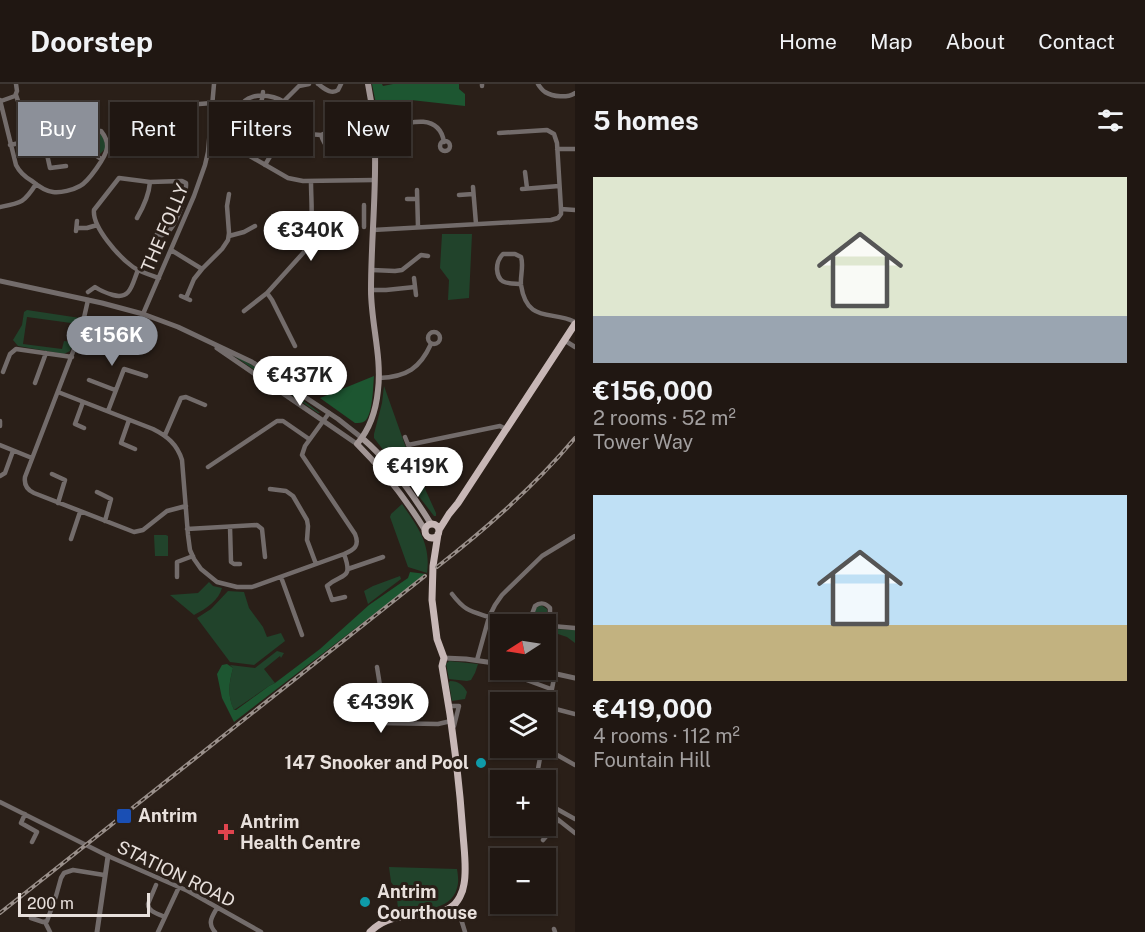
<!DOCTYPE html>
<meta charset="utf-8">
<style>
body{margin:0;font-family:"Public Sans",sans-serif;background:#28201b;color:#f1f3f6;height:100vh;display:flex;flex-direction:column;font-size:22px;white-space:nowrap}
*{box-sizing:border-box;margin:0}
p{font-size:20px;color:#a29f9f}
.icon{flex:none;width:33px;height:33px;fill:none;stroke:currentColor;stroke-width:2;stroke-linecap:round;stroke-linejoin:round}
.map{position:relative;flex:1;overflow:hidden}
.drawer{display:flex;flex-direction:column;background:#201712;width:570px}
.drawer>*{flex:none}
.banner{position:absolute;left:18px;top:18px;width:466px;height:54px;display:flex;gap:12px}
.needle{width:39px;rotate:258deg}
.fabs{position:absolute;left:490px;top:530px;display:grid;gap:12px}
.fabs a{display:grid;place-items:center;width:66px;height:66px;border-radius:0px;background:#201712;box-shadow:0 2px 4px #0004,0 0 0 2px #3d3632;font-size:30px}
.scale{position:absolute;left:18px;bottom:15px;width:132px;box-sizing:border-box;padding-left:6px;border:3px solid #e8e0dc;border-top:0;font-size:16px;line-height:21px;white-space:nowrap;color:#e8e0dc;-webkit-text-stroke:4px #2a1f18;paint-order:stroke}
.price{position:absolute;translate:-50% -51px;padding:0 14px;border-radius:21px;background:#fff;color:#222;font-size:20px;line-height:39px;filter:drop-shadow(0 2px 3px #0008)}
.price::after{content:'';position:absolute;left:50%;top:36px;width:18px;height:14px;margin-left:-9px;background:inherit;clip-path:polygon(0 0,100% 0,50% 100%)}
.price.current{background:#8c9099;color:#fff}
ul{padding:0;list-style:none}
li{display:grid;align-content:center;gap:12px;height:318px;padding:0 18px}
li span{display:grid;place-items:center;height:186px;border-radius:0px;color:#555}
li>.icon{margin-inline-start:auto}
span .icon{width:108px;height:108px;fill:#fffc;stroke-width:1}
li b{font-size:26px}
h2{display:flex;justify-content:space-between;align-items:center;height:72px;padding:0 18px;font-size:26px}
.pill{padding:0 21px;border-radius:0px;background:#201712;box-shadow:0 2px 4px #0004,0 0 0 2px #3d3632;font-size:21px;line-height:54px}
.pill.current{background:#8c9099;color:#fff}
header{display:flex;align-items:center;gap:36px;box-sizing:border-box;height:84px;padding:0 30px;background:#201712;border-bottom:2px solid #3d3632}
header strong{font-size:28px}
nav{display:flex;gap:33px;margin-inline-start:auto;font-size:21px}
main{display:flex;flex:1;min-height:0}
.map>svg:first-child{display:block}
</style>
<header>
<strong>Doorstep</strong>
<nav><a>Home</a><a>Map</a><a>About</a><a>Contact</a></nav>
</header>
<main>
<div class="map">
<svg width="575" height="848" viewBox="0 0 575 848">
<rect width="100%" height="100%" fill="#2a1f18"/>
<!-- green -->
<path fill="#21432b" d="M96 49 102 51 105 59V65L100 70H97C92 65 89 61 90 53Z
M442 150H472L469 214 448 216 449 196 440 184Z
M27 226 80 234 75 254 71 253 72 249H70L71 239 27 233 23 260 62 265 64 257 71 258 72 261 70 267 64 270 18 262 13 256 22 241 24 228Z
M231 269 264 288 320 329H318L231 270Z
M384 302 405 361 436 429V432H434L374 354V350L382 319Z
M402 420C418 443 431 460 427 489L408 483 390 433 391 430Z
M154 451H166L168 452V472H155Z
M400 492 401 495 368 520 364 507 373 502Z
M209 498 213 502 222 504C219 516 206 525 194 531L170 511 198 509Z
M228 507 244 508 249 524 263 543 267 553 281 549 285 557 254 581 230 578 197 534 211 525Z
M541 521 547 525 548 542 553 545 575 546V559L567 553 546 546V540H531V535L533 534 537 535 539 533V530L534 529V525Z
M277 567 284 569 281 574 280 572 264 585 275 599 269 602 234 626C227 612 229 599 233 584L230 581 255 584Z
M449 577 478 580 475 589 471 596 467 597 449 595 446 580Z
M450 597C459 597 463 601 467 608L465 615 452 617 449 599Z
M389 783 457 785C458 791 459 798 457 804 451 828 418 826 399 828L398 825 396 805 391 798Z"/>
<!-- forest -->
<path fill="#1d5631" d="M372 0H382L383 2 393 0H459V5L465 10V22L411 16 376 20Z
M374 292C373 302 373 330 365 337 362 339 359 339 355 339L320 314Z
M410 488 426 490 234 638 222 614 217 590 222 581 227 580 233 584C229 599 227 611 234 626H236L269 602 275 599 320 565 369 521 408 494Z"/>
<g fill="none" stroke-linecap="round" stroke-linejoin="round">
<!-- minor -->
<path stroke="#736c6b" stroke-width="4.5" d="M318 0C324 4 331 11 338 6L341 0
M538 0C539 2 543 7 545 8 553 13 568 14 575 9
M482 2V0
M263 8C263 18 257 26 249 31L243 30 240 24C248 0 304 13 293 43 291 51 284 56 278 61 273 67 269 74 265 81
M16 11 19 20
M0 16 16 81C20 89 25 93 32 97 38 102 45 107 53 108 61 109 73 106 80 102 88 98 106 73 107 64 108 57 105 52 101 47H94L89 51C85 63 92 69 101 75
M285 16 299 2 309 0
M1 17 15 12 17 7 16 0
M133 26 136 29 133 34
M136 29 174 22 212 19
M47 35 51 53
M293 45 308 50 321 51C324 60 329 69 340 69 348 63 349 51 342 44H337L321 51
M374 47C397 43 438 23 444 58
M44 57 50 84 66 82
M440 62a5 5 0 1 1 10 0a5 5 0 1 1-10 0Z
M136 59C144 61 151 62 160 61 179 60 174 37 174 22
M10 61 39 55 44 57 51 53 61 52
M557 65H575
M208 68 236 69 248 71 288 94 303 97 375 96
M525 88 527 104
M473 103 476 140
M522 105 559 102
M417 106 418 143
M459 111 473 110
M407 115H417
M0 123C21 119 24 119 36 100
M561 125 575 126
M137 134C144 122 149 111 150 98
M364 143V121
M77 144H87L97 141
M373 146 551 136 558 134 561 130V125L557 59 554 50 547 46 499 49
M76 147 77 137
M156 152C159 152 164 151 166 149 176 144 187 109 186 99L182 97 150 98 119 94 94 126C92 143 119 173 133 183 140 188 150 191 159 194
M229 152 244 148 255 142
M155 156 158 147
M171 166 202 185 222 165 228 156 229 149 227 122 229 110
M372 186 395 187 402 186 421 171 428 172
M414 194 416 211
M521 200C508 199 498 201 497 185 497 179 498 175 503 170H515L521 173C524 182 520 192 521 201 527 240 552 226 575 238
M371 206H386L415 203
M88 208 95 203C101 207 106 209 113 211 131 216 132 200 138 186
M267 209 272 216 295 262
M181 212 190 216
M186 214 194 195 202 185
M88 216 81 247 25 393C24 400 27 406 34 409L134 448 143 446 167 427 186 422
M244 227 267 209 304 168C315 147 311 121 311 98
M143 230 194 112 205 81 208 68 214 0
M428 254a6 6 0 1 1 12 0a6 6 0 1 1-12 0Z
M564 256 575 263
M3 288 10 270 16 265 72 273
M379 294C407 293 420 284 431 260
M89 296 115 306
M35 299 46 269
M58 308 153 345C167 352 177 360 182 376L188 451 190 466 194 475 201 485 217 498 237 503H252L344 470C354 466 360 462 355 450L302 371 305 362 329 329
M83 318 75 340 84 344
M108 327 124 285 146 292
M129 336 121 359 135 365
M0 337V342
M165 351 181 314 186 313 205 321
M405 353 411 368
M0 361 32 374
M408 361 500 342 506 345
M208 383 277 337H283L309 355
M52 390 65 396 58 419
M0 392 5 389 13 367
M270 405 286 407 293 412 307 436 308 442 307 456 316 480
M97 408 111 415 105 437
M230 443 231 478 234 480H240
M187 445 257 441 262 445 265 473
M71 455 80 428
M344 470C354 497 341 489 327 502L332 516 345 513
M348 485 383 473
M177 493V478L193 472
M281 493 302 551
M452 510C465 527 470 527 489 533
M532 530 535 522C540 518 546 519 550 524V538L552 542 575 544
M477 576 489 533 495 521 502 511 542 472 575 452
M377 583 382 614 381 639 438 640 451 637
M492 587 513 591 551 605
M449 622H459L454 642
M548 623 575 630
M546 636 555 589
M541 664 550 667 575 681
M536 696 542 663
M0 718 108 772 188 807 261 848
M546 722 556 734 575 749
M547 723 557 725 575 735
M25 730 21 739 37 748 32 758
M543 756 549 749 558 736
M156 801 148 820C148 828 159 830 165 833
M453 822 461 835 465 848
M31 834 43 838 47 837 56 812 61 794 64 789 73 786 104 791
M45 838 50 848
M554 845 555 848
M158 848 179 803
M215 848C207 839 212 833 217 824"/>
<!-- tertiary -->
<path stroke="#736c6b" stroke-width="5" d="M0 197 102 219 143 230 178 243 252 278 338 335 362 354
M217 264 357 360
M444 574 466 575 501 580
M534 585 575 594
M97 848 108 772"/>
<!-- secondary -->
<path stroke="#a29695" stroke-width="6" d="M368 0C382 68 371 137 371 206 371 239 382 273 378 306 376 327 370 345 357 360 383 386 406 415 425 446
M362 354C390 378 412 409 431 440"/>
<!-- primary -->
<path stroke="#c7b7b6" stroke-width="7" d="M425 447a7 7 0 1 1 14 0a7 7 0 1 1-14 0Z
M439 446 449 430 458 419 575 240
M370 848C395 822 428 839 451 823 458 819 463 808 464 800 467 785 464 765 463 750 459 693 452 637 442 582L444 574 437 555 432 516 433 482 438 450"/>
<!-- rail casing -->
<g stroke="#998f8a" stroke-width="4">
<path id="rail" d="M437 483C487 444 534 403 575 354
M0 829 425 492"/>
</g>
<!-- rail -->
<use href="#rail" stroke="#2a1f18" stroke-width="1.5" stroke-dasharray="4.5" stroke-linecap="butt"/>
</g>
<!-- markers -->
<g fill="#0f9aa8" stroke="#2a1f18" stroke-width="2">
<circle cx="481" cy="679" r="6"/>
<circle cx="365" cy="818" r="6"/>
</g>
<rect fill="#1a4fb4" stroke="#2a1f18" stroke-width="2" x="116" y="724" width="16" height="16" rx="3"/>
<path fill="#e0444e" stroke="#2a1f18" stroke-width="2" d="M223 739h6v6h6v6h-6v6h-6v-6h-6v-6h6z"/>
<g text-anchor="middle" stroke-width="6" stroke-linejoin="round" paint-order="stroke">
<!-- street labels -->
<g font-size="18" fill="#e8e0dc" stroke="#2a1f18">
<text transform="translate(165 144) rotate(-67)" y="6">THE FOLLY</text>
<text transform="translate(176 790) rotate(26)" y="6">STATION ROAD</text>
</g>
<!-- poi labels -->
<g font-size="18" font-weight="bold" fill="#e8e0dc" stroke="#2a1f18" text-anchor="start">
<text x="469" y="685" text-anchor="end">147 Snooker and Pool</text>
<text x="138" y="738">Antrim</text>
<text x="240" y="744">Antrim<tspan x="240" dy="21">Health Centre</tspan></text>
<text x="377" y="814">Antrim<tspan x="377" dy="21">Courthouse</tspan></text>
</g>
</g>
</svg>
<div class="fabs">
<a><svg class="needle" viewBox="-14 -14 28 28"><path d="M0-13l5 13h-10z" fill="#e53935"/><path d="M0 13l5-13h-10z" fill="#a29f9f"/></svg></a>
<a><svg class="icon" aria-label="layers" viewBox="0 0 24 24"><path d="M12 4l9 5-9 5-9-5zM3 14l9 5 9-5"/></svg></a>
<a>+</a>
<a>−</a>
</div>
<div class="scale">200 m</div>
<b class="price" style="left:311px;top:178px">€340K</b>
<b class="price current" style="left:112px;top:283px">€156K</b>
<b class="price" style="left:300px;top:323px">€437K</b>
<b class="price" style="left:418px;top:414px">€419K</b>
<b class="price" style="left:381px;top:650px">€439K</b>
<div class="banner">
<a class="pill current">Buy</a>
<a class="pill">Rent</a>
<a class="pill">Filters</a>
<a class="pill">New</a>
</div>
</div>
<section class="drawer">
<h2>5 homes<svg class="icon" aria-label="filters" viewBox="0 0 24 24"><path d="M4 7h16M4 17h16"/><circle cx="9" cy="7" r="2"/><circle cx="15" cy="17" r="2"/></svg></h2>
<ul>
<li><span style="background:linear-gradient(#dfe7d0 75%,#9aa5b1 0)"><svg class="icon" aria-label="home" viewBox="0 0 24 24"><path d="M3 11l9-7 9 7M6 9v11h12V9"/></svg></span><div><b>€156,000</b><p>2 rooms · 52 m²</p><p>Tower Way</p></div></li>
<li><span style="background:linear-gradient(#bfe0f5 70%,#c2b280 0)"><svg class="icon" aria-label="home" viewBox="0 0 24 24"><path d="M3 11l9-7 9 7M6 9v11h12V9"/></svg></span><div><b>€419,000</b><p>4 rooms · 112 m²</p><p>Fountain Hill</p></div></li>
</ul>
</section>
</main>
